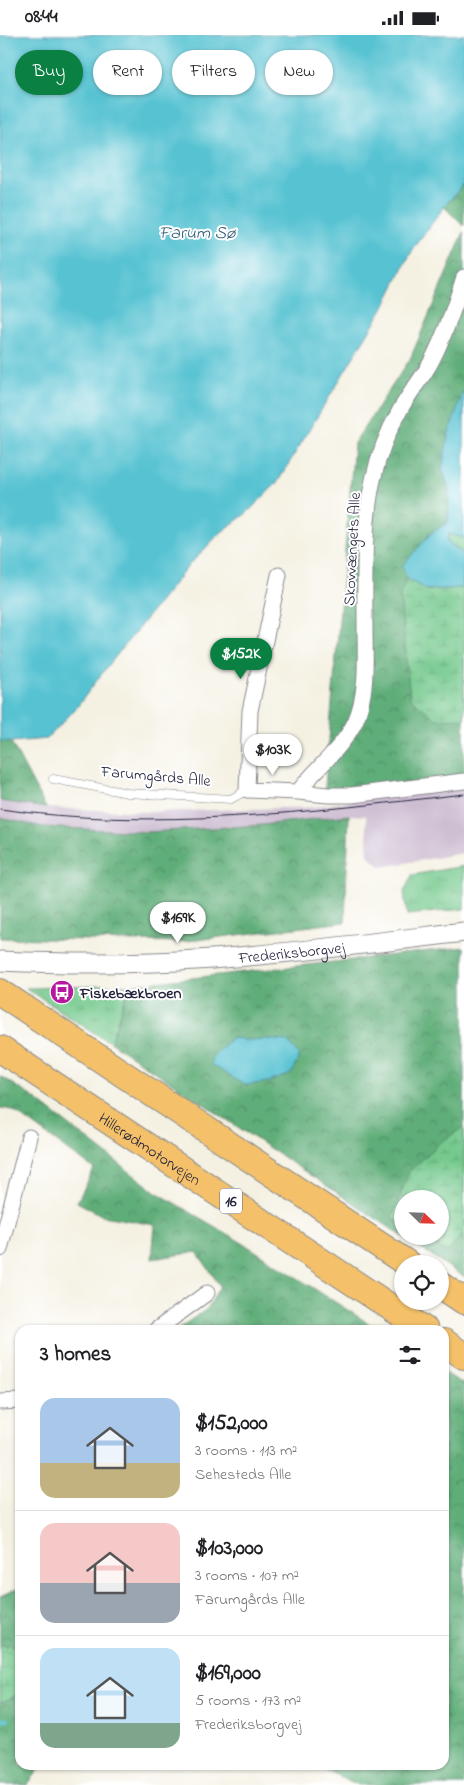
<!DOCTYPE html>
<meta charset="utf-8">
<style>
body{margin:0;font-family:"Indie Flower",sans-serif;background:#f6f6f6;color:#202124;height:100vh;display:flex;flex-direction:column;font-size:19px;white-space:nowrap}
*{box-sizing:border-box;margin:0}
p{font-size:16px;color:#757577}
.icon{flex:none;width:28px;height:28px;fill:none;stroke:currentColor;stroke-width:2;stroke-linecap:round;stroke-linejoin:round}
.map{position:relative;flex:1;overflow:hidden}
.panel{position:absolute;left:15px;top:1290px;width:434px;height:445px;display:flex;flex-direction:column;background:#fff;border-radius:15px;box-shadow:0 1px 4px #0004}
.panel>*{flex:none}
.banner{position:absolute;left:15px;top:15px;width:435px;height:45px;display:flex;gap:10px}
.needle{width:32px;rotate:113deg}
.fabs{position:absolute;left:394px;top:1155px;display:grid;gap:10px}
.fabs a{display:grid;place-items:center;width:55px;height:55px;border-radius:50%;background:#fff;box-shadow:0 1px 4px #0004;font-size:25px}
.price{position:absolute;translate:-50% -42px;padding:0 11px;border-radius:18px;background:#fff;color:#222;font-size:16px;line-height:32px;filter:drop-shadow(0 1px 2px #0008)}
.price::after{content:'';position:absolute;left:50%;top:30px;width:15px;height:11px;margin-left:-8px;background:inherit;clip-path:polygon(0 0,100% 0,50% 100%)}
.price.active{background:#0b8043;color:#fff}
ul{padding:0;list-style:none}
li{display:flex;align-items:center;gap:15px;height:125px;padding:0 25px}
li+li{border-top:1px solid #e0e0e0}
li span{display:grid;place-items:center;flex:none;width:140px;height:100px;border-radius:15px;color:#555}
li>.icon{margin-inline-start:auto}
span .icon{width:60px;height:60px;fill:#fffc;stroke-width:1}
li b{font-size:21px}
h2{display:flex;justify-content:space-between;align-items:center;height:60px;padding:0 25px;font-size:21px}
.tag{padding:0 18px;border-radius:22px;background:#fff;box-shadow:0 1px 4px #0004;font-size:18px;line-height:45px}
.tag.active{background:#0b8043;color:#fff}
.status{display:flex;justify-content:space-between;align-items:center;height:35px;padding:0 25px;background:#fff;direction:ltr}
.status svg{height:14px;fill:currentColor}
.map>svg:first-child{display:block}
</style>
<div class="status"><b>08:44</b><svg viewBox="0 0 49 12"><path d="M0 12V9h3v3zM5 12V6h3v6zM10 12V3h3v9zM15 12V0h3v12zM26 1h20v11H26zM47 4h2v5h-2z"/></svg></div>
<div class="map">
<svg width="464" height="1750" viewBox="0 0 464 1750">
<defs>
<pattern id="grass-tufts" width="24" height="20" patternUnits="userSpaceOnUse" patternTransform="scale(1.25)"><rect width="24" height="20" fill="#74c98d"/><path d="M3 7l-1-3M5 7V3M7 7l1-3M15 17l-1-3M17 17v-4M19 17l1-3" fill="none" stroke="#64ac7b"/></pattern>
<pattern id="forest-crowns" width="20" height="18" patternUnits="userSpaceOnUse" patternTransform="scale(1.25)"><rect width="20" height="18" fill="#5fad78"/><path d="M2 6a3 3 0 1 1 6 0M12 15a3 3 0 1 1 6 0" fill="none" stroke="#4e8c64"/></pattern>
<pattern id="wetland-marsh" width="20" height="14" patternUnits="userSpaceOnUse" patternTransform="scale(1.25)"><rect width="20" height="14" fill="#74c98d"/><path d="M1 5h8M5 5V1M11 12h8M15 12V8" fill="none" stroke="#64ac7b"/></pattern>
</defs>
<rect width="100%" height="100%" fill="#fff"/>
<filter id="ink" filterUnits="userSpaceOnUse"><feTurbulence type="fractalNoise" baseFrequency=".02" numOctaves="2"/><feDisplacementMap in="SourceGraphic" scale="10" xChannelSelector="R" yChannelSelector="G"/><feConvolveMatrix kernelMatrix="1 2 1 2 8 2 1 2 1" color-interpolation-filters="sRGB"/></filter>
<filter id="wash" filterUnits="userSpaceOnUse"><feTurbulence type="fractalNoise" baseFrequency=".0096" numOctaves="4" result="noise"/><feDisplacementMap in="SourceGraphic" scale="20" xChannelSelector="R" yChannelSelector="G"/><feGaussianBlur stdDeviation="1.12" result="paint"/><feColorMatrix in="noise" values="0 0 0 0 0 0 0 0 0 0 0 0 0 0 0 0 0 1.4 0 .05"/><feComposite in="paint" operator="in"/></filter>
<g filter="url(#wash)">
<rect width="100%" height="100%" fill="#f4f1e2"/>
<!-- railway -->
<path fill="#cebed2" d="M464 752V818L381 832 368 820 366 781 349 780 262 790 148 797 43 792 0 783V766L47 773 150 777 313 772 365 763Z"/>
<!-- grass -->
<path fill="url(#grass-tufts)" stroke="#4b7664" d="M464 831V874L407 880 404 857 412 840Z
M130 950 111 1008 26 953Z"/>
<!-- forest -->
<path fill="url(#forest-crowns)" stroke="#40685a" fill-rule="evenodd" d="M464 149V191L444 172Z
M464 197V354L442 433 449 455 448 488 432 497 402 532 462 553 464 534V741L324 763 354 408 410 324Z
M0 706 11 707 46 773 0 766Z
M349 780 345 887 179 907 0 903V783L43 792 148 797 262 790Z
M464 912V1242L111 1008 130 950ZM232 1003 251 1005 214 1018ZM402 1164H440V1201H402Z
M0 1041 34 1063 156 1157 246 1210 379 1295H176L207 1274 220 1251 197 1217 152 1224 155 1190 103 1181 77 1167 94 1134 13 1075 0 1073Z
M444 1337 464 1350V1750H359L314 1730H444Z
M20 1553V1611L0 1610V1562Z
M20 1659V1730H43L27 1750H0V1668Z"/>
<!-- wetland -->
<path fill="url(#wetland-marsh)" stroke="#4b7664" d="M448 499 464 503V526L460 516 447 507Z
M464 534V683L436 684 410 663 400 560 407 543 426 555 462 553Z
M464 1092V1198L447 1217 422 1201H440V1164H402V1189L392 1182 409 1137 441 1107Z
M0 1610 20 1611V1659L0 1668Z"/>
<!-- water -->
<path fill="#57c2d2" stroke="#3c7286" d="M0 0H464V149L444 172 412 216 382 275 277 448 248 477 219 499 189 530 100 641 77 672 47 704 11 707 0 706Z
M464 354V503L449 499 447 507 460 516 464 526 462 553 426 555 407 543 402 531 432 497 448 488 449 455 442 433 449 398Z
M232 1003 251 1005 264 1004 287 1006 300 1020 291 1039 269 1047 244 1050 210 1029 214 1018Z"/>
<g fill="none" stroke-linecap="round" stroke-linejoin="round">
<!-- stream -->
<path stroke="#57c2d2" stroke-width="4.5" d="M0 1685 7 1684"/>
</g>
</g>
<g filter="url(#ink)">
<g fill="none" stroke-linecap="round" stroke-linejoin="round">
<!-- service casing -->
<g stroke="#8b8a8e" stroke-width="9">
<path id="service" d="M53 744 128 758 231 764 247 755"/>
</g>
<!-- minor casing -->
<g stroke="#8b8a8e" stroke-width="17">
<path id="minor" d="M279 540 250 676 247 755 298 757 328 760H352L464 746
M298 757C316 733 341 715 355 687 368 658 365 624 365 593 365 547 363 490 373 445 378 422 388 396 400 375 409 358 422 344 431 327 445 300 455 271 464 242
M0 1214 29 1102
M156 1295 207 1258
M0 1367 20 1366"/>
</g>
<!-- tertiary casing -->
<g stroke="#8b8a8e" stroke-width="21">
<g id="tertiary">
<path id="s1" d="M0 926C71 929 141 929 212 924 296 918 380 907 464 897"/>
</g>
</g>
<!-- motorway casing -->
<g stroke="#8b8a8e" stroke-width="28">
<g id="motorway">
<path d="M0 957 408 1229"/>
<path id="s2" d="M0 1014 425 1295"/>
<path d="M440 1250 464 1266"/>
<path d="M444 1307 464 1321"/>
</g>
</g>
<!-- service -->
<use href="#service" stroke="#fff" stroke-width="8"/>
<!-- minor -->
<use href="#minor" stroke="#fff" stroke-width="15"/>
<!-- tertiary -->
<use href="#tertiary" stroke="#fff" stroke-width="19"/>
<!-- motorway -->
<use href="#motorway" stroke="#f4c16a" stroke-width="26"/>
<!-- tram -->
<path stroke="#22223b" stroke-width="1" d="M0 774C155 796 310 777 464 759"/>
</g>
</g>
<!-- icons -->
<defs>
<g id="bus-disc" transform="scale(1.25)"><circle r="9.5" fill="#b5179e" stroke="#fff"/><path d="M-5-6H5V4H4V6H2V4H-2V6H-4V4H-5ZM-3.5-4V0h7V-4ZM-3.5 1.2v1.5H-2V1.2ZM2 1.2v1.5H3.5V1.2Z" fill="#fff"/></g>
</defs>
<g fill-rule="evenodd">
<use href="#bus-disc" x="62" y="957"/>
</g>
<g text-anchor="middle" stroke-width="4" stroke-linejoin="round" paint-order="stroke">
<!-- shield labels -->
<rect fill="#fff" stroke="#646476" stroke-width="1" x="220" y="1153.5" width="22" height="25" rx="4"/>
<g font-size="15" font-weight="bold" fill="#22223b">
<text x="231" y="1171">16</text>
</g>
<!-- street labels -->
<g font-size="16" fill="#22223b" stroke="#fff">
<text transform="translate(351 514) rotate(-87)" y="6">Skovvængets Alle</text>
<text transform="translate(156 740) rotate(5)" y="6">Farumgårds Alle</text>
<text dy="6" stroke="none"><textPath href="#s1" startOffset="292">Frederiksborgvej</textPath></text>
<text dy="6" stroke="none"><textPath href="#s2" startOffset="180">Hillerødmotorvejen</textPath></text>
</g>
<!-- poi labels -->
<g font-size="16" font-weight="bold" fill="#22223b" stroke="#fff" text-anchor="start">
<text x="80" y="963">Fiskebækbroen</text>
</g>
<!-- water labels -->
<g font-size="18" font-style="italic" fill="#376277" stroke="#fff">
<text x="197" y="203">Farum Sø</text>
</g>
</g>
</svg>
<div class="fabs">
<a><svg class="needle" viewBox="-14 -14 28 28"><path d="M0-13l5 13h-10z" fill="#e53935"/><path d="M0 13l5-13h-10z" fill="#757577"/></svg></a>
<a><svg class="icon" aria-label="locate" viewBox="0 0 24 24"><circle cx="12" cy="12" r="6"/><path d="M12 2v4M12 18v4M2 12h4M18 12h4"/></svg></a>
</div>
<b class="price active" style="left:241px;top:645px">$152K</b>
<b class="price" style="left:273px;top:741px">$103K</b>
<b class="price" style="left:178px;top:909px">$169K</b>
<div class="banner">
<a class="tag active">Buy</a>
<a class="tag">Rent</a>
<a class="tag">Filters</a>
<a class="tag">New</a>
</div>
<section class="panel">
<h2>3 homes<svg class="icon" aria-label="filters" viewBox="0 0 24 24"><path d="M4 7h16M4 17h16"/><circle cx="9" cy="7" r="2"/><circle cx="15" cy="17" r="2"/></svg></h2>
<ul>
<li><span style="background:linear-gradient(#a9c7e8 65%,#c2b280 0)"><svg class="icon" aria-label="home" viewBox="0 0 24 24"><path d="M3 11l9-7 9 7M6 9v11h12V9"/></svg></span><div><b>$152,000</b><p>3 rooms · 113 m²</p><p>Sehesteds Alle</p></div></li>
<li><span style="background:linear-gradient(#f6c9c9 60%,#9aa5b1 0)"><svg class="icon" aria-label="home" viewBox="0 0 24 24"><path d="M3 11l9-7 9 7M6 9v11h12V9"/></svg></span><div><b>$103,000</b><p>3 rooms · 107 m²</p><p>Farumgårds Alle</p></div></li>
<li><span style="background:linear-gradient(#bfe0f5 75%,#7fa58c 0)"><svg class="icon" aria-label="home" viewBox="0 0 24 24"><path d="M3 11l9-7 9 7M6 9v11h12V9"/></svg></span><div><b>$169,000</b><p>5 rooms · 173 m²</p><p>Frederiksborgvej</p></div></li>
</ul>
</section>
</div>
